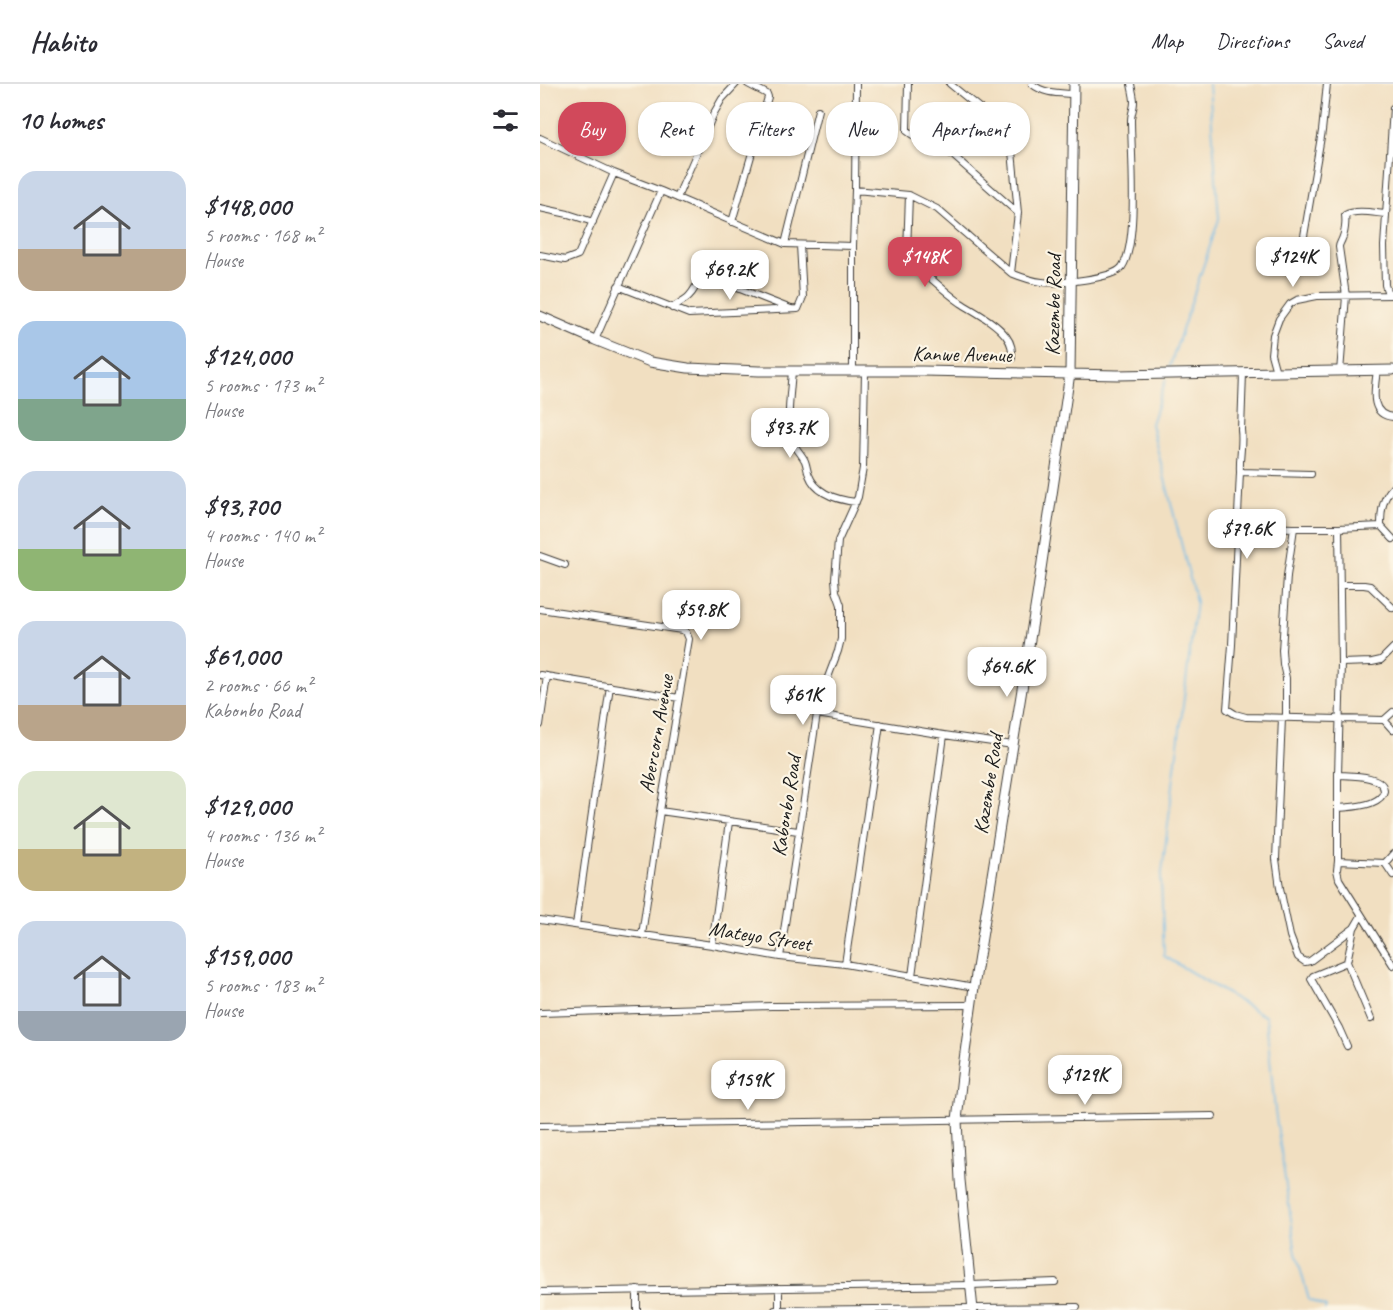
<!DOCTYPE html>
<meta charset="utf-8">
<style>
body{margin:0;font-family:Caveat,sans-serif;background:#f7f7f7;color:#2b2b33;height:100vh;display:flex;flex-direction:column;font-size:22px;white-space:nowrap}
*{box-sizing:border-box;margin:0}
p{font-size:20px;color:#7c7c81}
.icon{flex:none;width:33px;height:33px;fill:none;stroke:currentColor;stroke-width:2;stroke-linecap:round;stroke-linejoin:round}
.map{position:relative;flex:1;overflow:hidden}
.panel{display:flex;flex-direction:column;background:#fff;width:540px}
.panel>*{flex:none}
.top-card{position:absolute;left:18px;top:18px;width:570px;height:54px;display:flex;gap:12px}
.price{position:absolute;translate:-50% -51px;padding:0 14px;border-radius:12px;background:#fff;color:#222;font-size:20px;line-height:39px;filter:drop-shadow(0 2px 3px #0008)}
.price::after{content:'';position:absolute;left:50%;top:36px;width:18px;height:14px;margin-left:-9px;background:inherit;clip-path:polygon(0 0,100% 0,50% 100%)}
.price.current{background:#d1495b;color:#fff}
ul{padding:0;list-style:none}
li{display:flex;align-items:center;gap:18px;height:150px;padding:0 18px}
li span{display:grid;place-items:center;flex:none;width:168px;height:120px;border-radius:18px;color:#555}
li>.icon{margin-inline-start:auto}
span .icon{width:72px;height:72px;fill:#fffc;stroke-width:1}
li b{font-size:26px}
h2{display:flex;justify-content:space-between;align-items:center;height:72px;padding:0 18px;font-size:26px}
.tag{padding:0 21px;border-radius:24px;background:#fff;box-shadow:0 2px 4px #0004;font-size:21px;line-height:54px}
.tag.current{background:#d1495b;color:#fff}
header{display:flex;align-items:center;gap:36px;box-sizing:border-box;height:84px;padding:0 30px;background:#fff;border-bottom:2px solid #e1e1e2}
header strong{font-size:28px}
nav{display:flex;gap:33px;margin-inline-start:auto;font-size:21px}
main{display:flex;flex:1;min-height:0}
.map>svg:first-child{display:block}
</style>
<header>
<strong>Habito</strong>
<nav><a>Map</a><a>Directions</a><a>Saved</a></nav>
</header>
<main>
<section class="panel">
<h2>10 homes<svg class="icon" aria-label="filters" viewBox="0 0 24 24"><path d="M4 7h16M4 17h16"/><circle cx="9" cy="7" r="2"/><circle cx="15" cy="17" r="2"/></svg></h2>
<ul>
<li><span style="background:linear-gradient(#c9d6e8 65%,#b9a48a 0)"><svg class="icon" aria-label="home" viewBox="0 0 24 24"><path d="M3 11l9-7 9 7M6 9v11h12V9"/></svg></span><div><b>$148,000</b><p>5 rooms · 168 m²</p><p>House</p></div></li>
<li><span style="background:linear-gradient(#a9c7e8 65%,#7fa58c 0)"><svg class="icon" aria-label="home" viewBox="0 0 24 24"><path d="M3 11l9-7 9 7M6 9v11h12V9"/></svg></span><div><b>$124,000</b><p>5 rooms · 173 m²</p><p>House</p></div></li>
<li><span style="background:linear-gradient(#c9d6e8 65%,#8fb573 0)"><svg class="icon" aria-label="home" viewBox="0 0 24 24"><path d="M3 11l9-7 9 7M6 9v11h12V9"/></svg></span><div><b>$93,700</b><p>4 rooms · 140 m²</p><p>House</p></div></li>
<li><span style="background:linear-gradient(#c9d6e8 70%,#b9a48a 0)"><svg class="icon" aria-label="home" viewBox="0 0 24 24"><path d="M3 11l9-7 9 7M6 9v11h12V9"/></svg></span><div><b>$61,000</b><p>2 rooms · 66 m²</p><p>Kabonbo Road</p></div></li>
<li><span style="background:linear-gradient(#dfe7d0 65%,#c2b280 0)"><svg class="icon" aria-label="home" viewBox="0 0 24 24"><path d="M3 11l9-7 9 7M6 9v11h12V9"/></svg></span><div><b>$129,000</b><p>4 rooms · 136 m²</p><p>House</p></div></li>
<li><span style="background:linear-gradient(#c9d6e8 75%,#9aa5b1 0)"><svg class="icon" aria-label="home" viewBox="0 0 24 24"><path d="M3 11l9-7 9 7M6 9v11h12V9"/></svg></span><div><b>$159,000</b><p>5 rooms · 183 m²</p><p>House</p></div></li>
</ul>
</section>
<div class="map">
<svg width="853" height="1226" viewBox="0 0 853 1226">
<rect width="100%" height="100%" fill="#fcf5e5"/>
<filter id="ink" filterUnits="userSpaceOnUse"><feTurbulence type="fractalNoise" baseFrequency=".0167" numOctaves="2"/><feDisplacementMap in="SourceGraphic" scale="12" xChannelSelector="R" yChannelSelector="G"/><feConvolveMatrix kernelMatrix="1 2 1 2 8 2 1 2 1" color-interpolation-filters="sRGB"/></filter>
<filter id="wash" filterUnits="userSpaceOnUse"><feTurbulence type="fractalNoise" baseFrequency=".008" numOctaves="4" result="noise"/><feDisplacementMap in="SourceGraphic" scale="24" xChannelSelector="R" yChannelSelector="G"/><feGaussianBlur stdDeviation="1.35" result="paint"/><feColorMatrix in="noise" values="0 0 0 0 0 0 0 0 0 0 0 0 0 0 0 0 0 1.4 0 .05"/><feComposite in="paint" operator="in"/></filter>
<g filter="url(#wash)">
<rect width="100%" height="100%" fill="#f1dfc1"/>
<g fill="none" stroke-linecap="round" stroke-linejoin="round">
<!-- stream -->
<path stroke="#70bbe9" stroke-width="1.5" d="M629 285 679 135 669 0
M626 295 611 340 656 518 621 796 624 872 726 933 735 1027 756 1169 769 1216 786 1223 785 1226"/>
</g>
</g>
<g filter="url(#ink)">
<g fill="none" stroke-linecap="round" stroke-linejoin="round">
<!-- minor casing -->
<g stroke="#3c3935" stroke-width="8">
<path id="minor" d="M368 0 367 47C376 55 388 56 400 60L478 129 471 189C481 193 491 197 502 198 518 200 573 195 582 183 599 159 591 68 591 36 591 30 594 24 594 18 594 12 592 6 591 0
M410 0 463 43 467 47 471 57 478 129
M492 0C504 10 519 9 534 10
M853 24 844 162 845 201 847 207 853 211
M0 54 74 89 121 107 245 160 313 162V288
M315 106 369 111 397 125 471 189
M369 111 367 168 374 180C390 193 405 208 421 219 437 229 455 238 466 252 472 260 472 265 472 274
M137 114 174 29 182 15 196 0
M0 124 28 130 53 138
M192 138 228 13 227 10 208 0
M764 152 782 47 787 0
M245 160 278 26
M313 162 315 106 316 0
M0 171 25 176 38 171 74 89
M78 202 149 230 258 225 263 213 260 161
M132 224C137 220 144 217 149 212 159 202 154 195 172 194L251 225
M55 256 121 107
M837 286C835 304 828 331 853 333
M252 287C251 302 246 340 250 353 253 362 261 369 265 377 267 382 267 387 269 391 276 410 298 416 316 418
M736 288 731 270 733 251 739 235 750 220 757 216 777 212 852 211
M800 288 806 212 799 163C799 160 801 158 802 155 805 149 806 138 805 131 816 125 834 129 846 130
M703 289 701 346C703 360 699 373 700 388L692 561 687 625 695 630 706 633 844 636 853 628
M700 388 771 390
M853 403C842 415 841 427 841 442L799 444 801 579 798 691V777L797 786 799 795 853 881
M696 442 754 444H799
M841 442 853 455
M0 472 25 481
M800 501H824L830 502 853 524
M0 525 142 546 146 548 149 555 120 727
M801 579 832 578 841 576 853 564
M0 591 139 614
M277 630 282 609 298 567 301 555V521L296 507 295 495 298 457 318 413 323 384 325 288
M746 633V594L743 580 742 566 747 492 754 444
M742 634 736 775 740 804 750 852 758 873 765 878 770 877 814 844
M844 636 853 646
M0 641 7 592
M798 724C808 723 821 723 831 719 836 717 843 713 844 707 844 690 808 692 798 691
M798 777 845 779 853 770
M845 779 853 791
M821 832 814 844 807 878 831 935
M0 836 172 861 240 873 305 880 434 903
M36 841 70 602
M102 851 120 727 258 747
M172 861 189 738
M240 873 277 630 404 651 473 661
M305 880 340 640
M372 892 404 651
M0 929 232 922 431 921
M807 962 799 944 771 895 773 892 807 878
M0 1042 673 1032
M0 1208 431 1201 515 1198
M97 1226V1206
M235 1226 537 1223
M239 1226V1204"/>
</g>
<!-- secondary casing -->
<g stroke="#3c3935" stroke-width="11">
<path id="secondary" d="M0 232 55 256 110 278 148 284 219 287H382L578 291 853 286
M433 1226 420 1096 417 1036 423 983 434 903 497 512 530 289 534 0"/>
</g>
<!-- minor -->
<use href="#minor" stroke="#fff" stroke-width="6"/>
<!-- secondary -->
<use href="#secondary" stroke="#fff" stroke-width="9"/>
</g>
</g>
<g text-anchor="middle" stroke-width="4.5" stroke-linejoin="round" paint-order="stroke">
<!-- street labels -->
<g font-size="21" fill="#1c1c1c" stroke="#fcf5e5">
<text transform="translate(513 221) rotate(-89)" y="7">Kazembe Road</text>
<text transform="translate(422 270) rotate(1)" y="7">Kanwe Avenue</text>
<text transform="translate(116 650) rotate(-80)" y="7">Abercorn Avenue</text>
<text transform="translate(448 700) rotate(-81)" y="7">Kazembe Road</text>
<text transform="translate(246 722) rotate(-81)" y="7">Kabonbo Road</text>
<text transform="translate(220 852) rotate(9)" y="7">Mateyo Street</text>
</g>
</g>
</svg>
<b class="price current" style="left:385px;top:204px">$148K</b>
<b class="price" style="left:753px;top:204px">$124K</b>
<b class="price" style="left:190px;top:217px">$69.2K</b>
<b class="price" style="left:250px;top:375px">$93.7K</b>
<b class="price" style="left:707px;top:476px">$79.6K</b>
<b class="price" style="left:161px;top:557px">$59.8K</b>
<b class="price" style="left:467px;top:614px">$64.6K</b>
<b class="price" style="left:263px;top:642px">$61K</b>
<b class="price" style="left:545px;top:1022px">$129K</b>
<b class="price" style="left:208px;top:1027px">$159K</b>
<div class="top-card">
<a class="tag current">Buy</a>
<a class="tag">Rent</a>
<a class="tag">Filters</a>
<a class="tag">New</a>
<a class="tag">Apartment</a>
</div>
</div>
</main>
